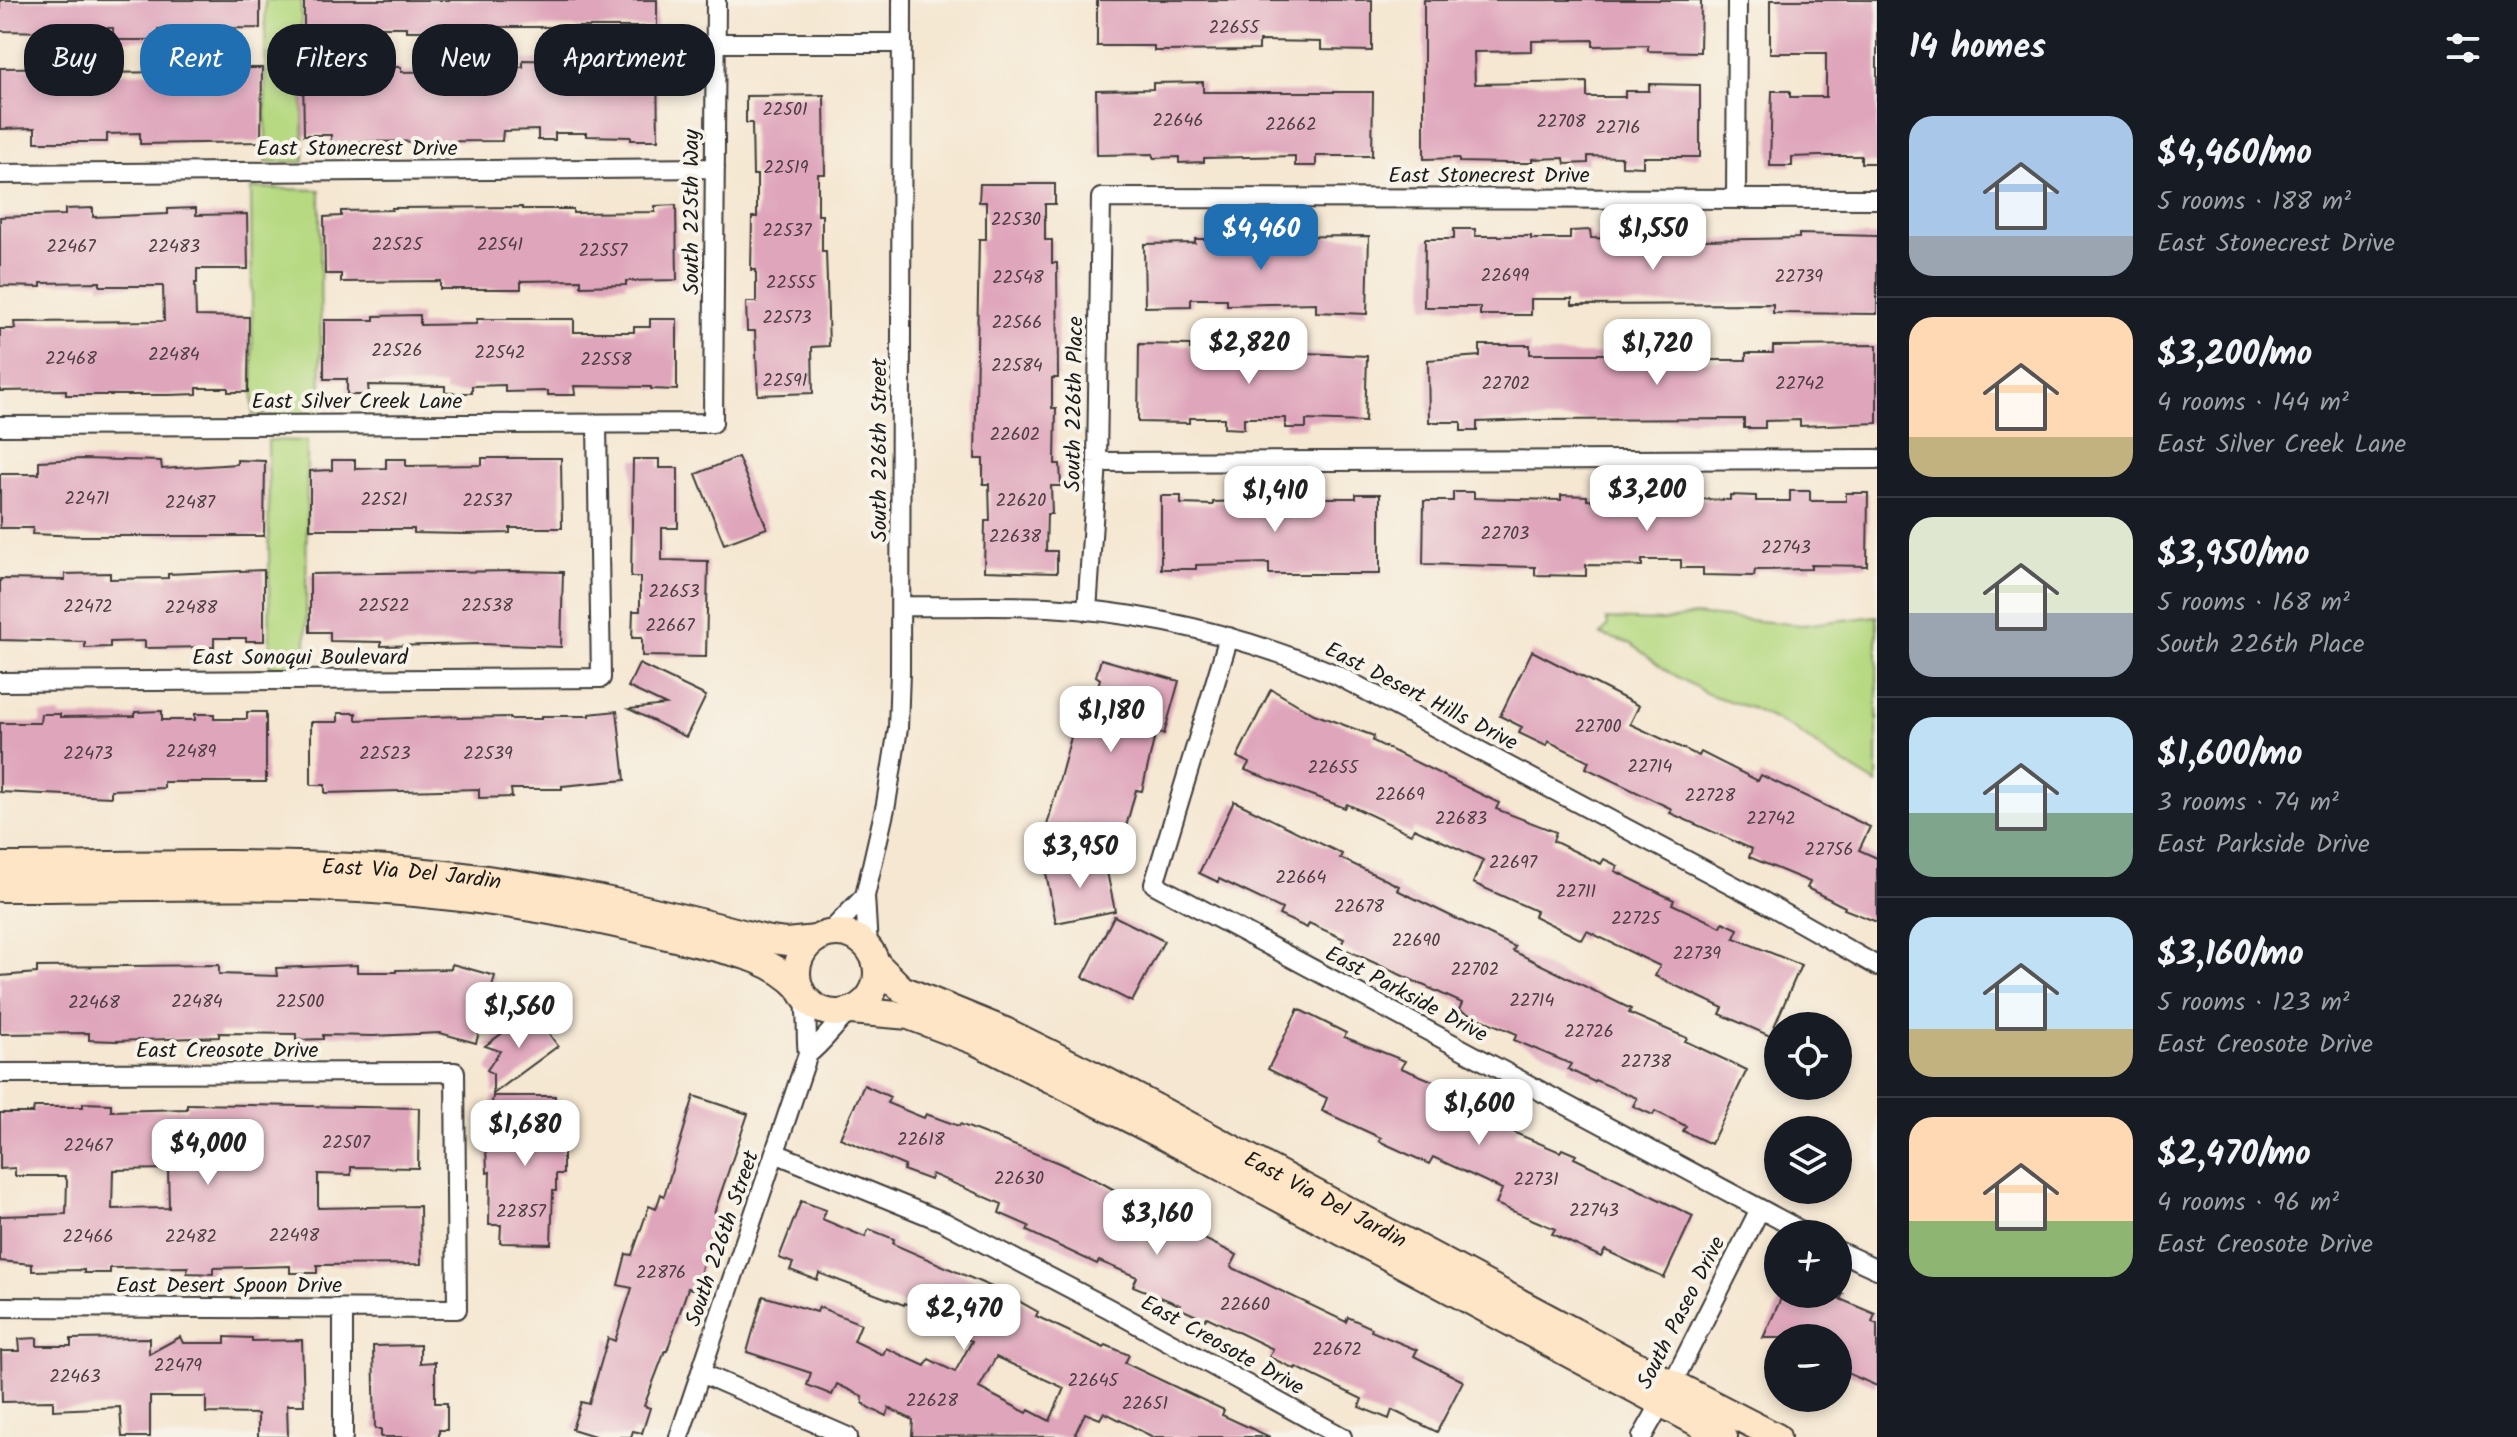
<!DOCTYPE html>
<meta charset="utf-8">
<style>
body{margin:0;font-family:Kalam,sans-serif;background:#242831;color:#f1f3f6;height:100vh;display:flex;flex-direction:column;font-size:30px;white-space:nowrap}
*{box-sizing:border-box;margin:0}
p{font-size:26px;color:#9ea1a6}
.icon{flex:none;width:44px;height:44px;fill:none;stroke:currentColor;stroke-width:2;stroke-linecap:round;stroke-linejoin:round}
.map{position:relative;flex:1;overflow:hidden}
.side{display:flex;flex-direction:column;background:#171b24;width:640px}
.side>*{flex:none}
.guide{position:absolute;left:24px;top:24px;width:760px;height:72px;display:flex;gap:16px}
.tools{position:absolute;left:1764px;top:1012px;display:grid;gap:16px}
.tools a{display:grid;place-items:center;width:88px;height:88px;border-radius:50%;background:#171b24;box-shadow:0 4px 12px #0003;font-size:40px}
.price{position:absolute;translate:-50% -68px;padding:0 18px;border-radius:16px;background:#fff;color:#222;font-size:26px;line-height:52px;filter:drop-shadow(0 2px 4px #0008)}
.price::after{content:'';position:absolute;left:50%;top:48px;width:24px;height:18px;margin-left:-12px;background:inherit;clip-path:polygon(0 0,100% 0,50% 100%)}
.price.current{background:#1f6fb2;color:#fff}
ul{padding:0;list-style:none}
li{display:flex;align-items:center;gap:24px;height:200px;padding:0 32px}
li+li{border-top:2px solid #363941}
li span{display:grid;place-items:center;flex:none;width:224px;height:160px;border-radius:24px;color:#555}
li>.icon{margin-inline-start:auto}
span .icon{width:96px;height:96px;fill:#fffc;stroke-width:1}
li b{font-size:34px}
h2{display:flex;justify-content:space-between;align-items:center;height:96px;padding:0 32px;font-size:34px}
.tag{padding:0 28px;border-radius:32px;background:#171b24;box-shadow:0 4px 12px #0003;font-size:28px;line-height:72px}
.tag.current{background:#1f6fb2;color:#fff}
main{display:flex;flex:1;min-height:0}
.map>svg:first-child{display:block}
</style>
<main>
<div class="map">
<svg width="1877" height="1437" viewBox="0 0 1877 1437">
<rect width="100%" height="100%" fill="#f7f3e8"/>
<filter id="ink" filterUnits="userSpaceOnUse"><feTurbulence type="fractalNoise" baseFrequency=".0125" numOctaves="2"/><feDisplacementMap in="SourceGraphic" scale="16" xChannelSelector="R" yChannelSelector="G"/><feConvolveMatrix kernelMatrix="1 2 1 2 8 2 1 2 1" color-interpolation-filters="sRGB"/></filter>
<filter id="wash" filterUnits="userSpaceOnUse"><feTurbulence type="fractalNoise" baseFrequency=".006" numOctaves="4" result="noise"/><feDisplacementMap in="SourceGraphic" scale="32" xChannelSelector="R" yChannelSelector="G"/><feGaussianBlur stdDeviation="1.8" result="paint"/><feColorMatrix in="noise" values="0 0 0 0 0 0 0 0 0 0 0 0 0 0 0 0 0 1.4 0 .05"/><feComposite in="paint" operator="in"/></filter>
<g filter="url(#wash)">
<rect width="100%" height="100%" fill="#f5e7d1"/>
<!-- green -->
<path fill="#b6d981" stroke="#697a4e" stroke-width="2" d="M265 0H301L304 162H266Z
M251 188 320 190 321 415H253Z
M268 440 307 441 306 667H270Z
M1694 615 1802 625 1877 616V784L1828 754 1796 730 1751 708 1710 695 1667 671 1631 644 1601 635 1608 625 1606 619 1663 621Z"/>
<g id="blocks">
<!-- building -->
<path fill="#dfa5bb" fill-rule="evenodd" d="M0 0H260V28L158 29V40H113V28H54V32L0 31Z
M304 0H657V27H451V31H406V27H304Z
M1097 0H1372V51L1321 50V42L1259 41V50L1154 51V46H1097Z
M1424 0H1701L1700 52 1648 51V45L1593 46V40L1532 41V51L1474 52 1475 84 1587 82V97H1625V91H1649V84L1700 85V157H1643V167L1622 166V157L1588 156V163L1565 164 1564 158 1532 159V163H1506L1459 162V158L1424 159Z
M1770 0H1877V163H1861V156H1820L1792 157V166H1770L1772 91H1790V97H1826V53H1770Z
M523 60 606 62V66L657 65 658 140H631V137L586 136V133H555V140H538V130L503 131 502 141 331 142V135H304L303 71H355V67H401V72L459 71V66L523 67Z
M106 67V73L164 72V68H262L261 142 140 144V133L107 134V142H35V128L0 129V68Z
M1203 82V92H1373L1372 156H1316V166H1295V156L1204 158V162L1179 163V157L1153 158V154L1097 155 1096 90 1153 89V83Z
M824 95 825 174H818V215H822V251H826L829 346 812 347 813 393 758 395 755 331H747L746 302H756V270H751L752 217H757V175H753L752 123H746V96Z
M980 184H1055V204H1045V240H1052V263H1057L1058 378H1052V408H1056L1055 464H1060L1061 486H1051L1052 514H1047L1046 551H1057V573L984 571 985 521H990L989 484H983V459H975L979 239H986V202H979Z
M676 205 677 280 626 281V285L581 286V280L521 281V289H440V281L341 282V274H325L324 217 341 216V211L392 210V208L522 207V209H573V213L655 212V206Z
M93 208V217L168 214V209L196 208V215L247 214 248 269H197V283H195L196 316 249 317 248 392H228V388H197V394L169 395H66V390L0 391V329H15L14 322 164 321 163 286H100V282L41 283V287L0 286V217L65 215V209Z
M1224 229H1245V237L1369 236 1367 314 1316 312V303L1227 305V299H1191V306L1145 307 1144 244 1195 243V239H1224Z
M1454 229H1475V236H1531V239H1570V231L1590 230 1591 238 1648 240 1683 239V231L1703 230V240L1799 238V234L1877 236V314L1773 313V304L1572 305V299H1531V315H1480V307H1424L1425 239H1454Z
M420 315V325L477 324V319H574V332H634V327H650V319H677V390L651 389V387L574 386 575 395H548V391L505 392V385L472 386V393H445V386L368 385 369 395H347V379H324V320H374V316Z
M1139 344 1190 345V349H1245V358H1287V352L1367 356 1365 422 1306 420V428H1285V418H1244V429L1224 428V418H1189V423L1138 422Z
M1480 345H1530V354H1703V360H1746V353H1773V346L1877 345V423L1800 426V420L1765 421V428H1744V419L1531 420 1477 422V431H1461V422H1429L1428 360 1480 356Z
M738 457 767 528 724 544 696 474Z
M482 458H561L562 528H510V533L465 534 414 533V529H310V471L332 470V460H355V469L386 468V459H406V466L482 465Z
M82 459 161 461 162 469 237 464V460L265 461 264 536H81L32 534 33 528H0V474H39V461Z
M633 459H659V468H678V528H662V560L708 561 706 657 642 656V638H632L633 611H640V577H631Z
M1790 491H1810V501H1846V493H1868L1867 566 1811 565V569L1755 570 1754 576 1703 575V568H1681V560H1642V566L1586 565V576L1535 575V567L1423 564 1424 501H1453V492H1474V498L1561 500V495L1587 496V500L1621 501 1622 492H1643V500L1678 501V492H1699V499L1730 500V495L1756 496V501H1790Z
M1241 493H1262V500H1293V493L1320 494V498H1356V494H1380V574H1269V563L1196 565V569H1161V496H1181V504L1213 505V502L1242 501Z
M264 570V641H246V638H214V647L145 648V641L110 642V647L85 648V642L0 640V579L65 580V574L110 573V579L168 578V574Z
M516 571 563 572 561 647 482 644 381 646V642L330 641V632H310V574Z
M1532 651 1639 706 1630 724 1699 756 1701 752 1758 781 1761 775 1870 827 1859 850 1877 858V922L1844 909 1845 907 1807 888 1810 882 1749 857 1752 849 1670 813 1672 809 1586 768 1589 761 1548 741 1546 746 1519 733 1522 727 1500 716Z
M1101 659 1179 681 1164 734 1156 731 1142 791 1136 790 1120 849 1046 829 1076 719 1088 722 1100 679 1096 676Z
M639 664 706 696 686 737 629 709 666 705 628 687Z
M1271 689 1314 714 1374 736 1373 741 1499 803 1496 809 1556 832 1553 841 1601 864 1604 859 1618 866 1615 871 1674 900 1672 904 1721 927 1723 922 1738 929 1734 938 1801 965 1770 1036 1720 1014 1723 1008 1655 976 1660 966 1587 931 1582 940 1534 916 1536 911 1473 883 1483 860 1414 828 1411 834 1347 804 1345 808 1245 770 1249 763 1237 757Z
M162 711V720H195V714H214V719H247V712H266V782H164V788L111 790V797L0 792V723H40L41 714H60V717L135 716V712Z
M617 711 625 780 562 786V789H511L512 797 479 798V789L325 793V785H311V722H338V713H356V720L458 716V718L510 717V719H542V716H589V714Z
M1234 801 1342 854 1340 858 1399 886 1397 890 1515 947 1513 951 1631 1009 1629 1013 1687 1038 1685 1041 1747 1070 1711 1144 1683 1131 1686 1126 1655 1111 1653 1115 1633 1106 1637 1098 1595 1080 1594 1082 1568 1069 1571 1064 1514 1040 1517 1034 1459 1010 1462 1003 1340 947 1344 939 1309 923 1307 928 1279 915 1282 909 1219 879 1218 882 1199 873Z
M1104 857 1115 911 1056 923 1045 868Z
M1114 916 1164 941 1132 1002 1083 977Z
M452 964 495 976 476 1043 440 1033 373 1036 323 1035V1039L296 1040V1034L219 1033V1037L116 1041 89 1040V1033L0 1034V976L37 973V967L219 965V974L277 976 276 968 357 965V972H396V970L451 969Z
M1298 1009 1346 1033 1344 1037 1405 1061 1401 1068 1463 1093 1460 1098 1519 1125 1515 1133 1560 1152 1562 1149 1576 1155 1574 1158 1693 1216 1664 1278 1605 1250 1601 1257 1552 1234 1555 1229 1496 1204 1502 1189 1433 1157 1429 1164 1379 1141 1381 1138 1322 1111 1327 1098 1268 1069Z
M532 1011 558 1046 493 1094V1074L487 1070 500 1051 485 1046Z
M864 1085 890 1097 887 1103 924 1118 926 1114 959 1126 960 1124 1059 1163 1100 1182 1146 1207 1145 1210 1237 1255 1231 1267 1346 1322 1348 1317 1372 1328 1371 1331 1417 1350 1414 1356 1463 1381 1437 1432 1392 1410 1389 1419 1359 1407 1362 1399 1296 1367 1295 1369 1269 1357 1273 1349 1207 1317 1205 1320 1179 1308 1180 1305 1133 1286 1137 1277 1099 1261 1097 1264 1027 1231 1029 1226 999 1213 1002 1204 932 1174 930 1180 903 1170 905 1166 840 1138Z
M493 1096H555V1112H563V1174H556V1191H553L551 1244 500 1243 501 1225H489L490 1172 487 1173 486 1146H514L490 1116Z
M694 1096 748 1114 714 1213 720 1216 712 1240 709 1239 696 1290 688 1288 667 1351H665L644 1406 650 1408 642 1433 633 1431 631 1437H598L572 1429 581 1402 589 1404 608 1338 615 1341 632 1288 618 1285 626 1254 632 1255 649 1206 656 1209 661 1194 664 1196Z
M83 1103 111 1104V1111L187 1109V1104L419 1108 418 1168 351 1167V1175L318 1174V1208L420 1206 421 1264 317 1265V1273H290V1266L213 1268V1274L187 1273 188 1267 110 1268V1273H84V1270L32 1271V1264L0 1261V1216L66 1214 67 1181 65 1176H15V1168L0 1169V1113H33L34 1107H83ZM168 1169 169 1208 112 1209 113 1170Z
M801 1201 826 1210 822 1219 865 1237 869 1229 894 1239 893 1244 1003 1292 1038 1312 1036 1316 1104 1348 1106 1345 1129 1355 1125 1363 1224 1410 1222 1415 1270 1437H1153L1104 1412 1100 1419 1085 1413 1075 1434 1081 1437 912 1436 913 1420 889 1408 886 1416 869 1408 863 1403 862 1396 837 1384 832 1395 807 1385 811 1373 747 1352 763 1296 817 1312 819 1307 861 1324 854 1341 883 1355 886 1348 925 1366 929 1359 955 1372 972 1341 939 1327 942 1319 905 1303 904 1305 819 1273 817 1280 790 1270 793 1263 779 1258ZM996 1357 1064 1388 1050 1421 1029 1410 1027 1413 979 1388Z
M1783 1294H1843L1840 1299 1875 1314 1872 1322 1877 1324V1386L1838 1369V1338H1763Z
M180 1337 183 1343H225V1337L252 1338V1341L302 1340 304 1405H287L288 1437H258V1414L206 1413V1397H150V1437H122L120 1407 53 1410V1401L2 1402 1 1351H20L19 1339 37 1338V1346H71V1339L149 1338V1354Z
M420 1345V1363L435 1362V1403H447V1430H439V1437H381V1429H375L373 1346Z"/>
</g>
</g>
<g filter="url(#ink)">
<use href="#blocks" fill-opacity="0" stroke="#3d3a37" stroke-width="2"/>
<g fill="none" stroke-linecap="round" stroke-linejoin="round">
<!-- street casing -->
<g stroke="#3d3a37" stroke-width="22">
<path id="street" d="M715 43H902
M0 174 715 168
M1736 198 1737 0
M0 426 713 423 716 0
M1097 462 1877 459
M902 606C950 607 999 605 1048 607 1147 612 1245 637 1337 675L1757 898 1877 966
M1087 611 1097 462 1101 198 1877 199
M1229 637 1154 884 1807 1234
M0 682 601 678 597 424
M827 935 865 896
M868 947 865 896 886 804 898 728 900 672 902 0
M808 1054C824 1042 834 1025 850 1011
M0 1073 455 1072 457 1309 0 1307
M775 1153 944 1222 1108 1308 1342 1437
M1838 1251 1877 1269
M343 1309V1437
M701 1373 848 1437
M679 1437 808 1054C805 1033 809 1014 803 994
M1642 1437 1672 1384 1760 1209"/>
</g>
<!-- secondary casing -->
<g stroke="#3d3a37" stroke-width="30">
<g id="secondary">
<path id="s1" d="M0 866C129 866 260 860 389 869 517 877 642 906 765 939L786 942 816 939"/>
<path d="M0 888C103 888 206 885 309 887 433 890 559 908 679 939 723 951 768 954 800 988"/>
<circle cx="837" cy="973" r="40"/>
<path id="s2" d="M876 963 902 989 1005 1031 1108 1082 1646 1370 1777 1437"/>
<path d="M851 1011 909 1016 975 1041 1165 1137 1724 1437"/>
</g>
</g>
<!-- street -->
<use href="#street" stroke="#fff" stroke-width="18"/>
<!-- secondary -->
<use href="#secondary" stroke="#fde5c5" stroke-width="26"/>
</g>
</g>
<g text-anchor="middle" stroke-width="8" stroke-linejoin="round" paint-order="stroke">
<!-- number labels -->
<g font-size="18" fill="#4d3e44">
<text x="1234" y="33">22655</text>
<text x="785" y="115">22501</text>
<text x="1178" y="126">22646</text>
<text x="1561" y="127">22708</text>
<text x="1291" y="130">22662</text>
<text x="1618" y="133">22716</text>
<text x="786" y="173">22519</text>
<text x="1016" y="225">22530</text>
<text x="787" y="236">22537</text>
<text x="397" y="250">22525</text>
<text x="500" y="250">22541</text>
<text x="71" y="252">22467</text>
<text x="174" y="252">22483</text>
<text x="603" y="256">22557</text>
<text x="1505" y="281">22699</text>
<text x="1799" y="282">22739</text>
<text x="1018" y="283">22548</text>
<text x="791" y="288">22555</text>
<text x="787" y="323">22573</text>
<text x="1017" y="328">22566</text>
<text x="397" y="356">22526</text>
<text x="500" y="358">22542</text>
<text x="174" y="360">22484</text>
<text x="71" y="364">22468</text>
<text x="606" y="365">22558</text>
<text x="1017" y="371">22584</text>
<text x="785" y="386">22591</text>
<text x="1506" y="389">22702</text>
<text x="1800" y="389">22742</text>
<text x="1015" y="440">22602</text>
<text x="87" y="504">22471</text>
<text x="384" y="505">22521</text>
<text x="487" y="506">22537</text>
<text x="1021" y="506">22620</text>
<text x="190" y="508">22487</text>
<text x="1505" y="539">22703</text>
<text x="1015" y="542">22638</text>
<text x="1786" y="553">22743</text>
<text x="674" y="597">22653</text>
<text x="384" y="611">22522</text>
<text x="487" y="611">22538</text>
<text x="88" y="612">22472</text>
<text x="191" y="613">22488</text>
<text x="670" y="631">22667</text>
<text x="1598" y="732">22700</text>
<text x="191" y="757">22489</text>
<text x="88" y="759">22473</text>
<text x="385" y="759">22523</text>
<text x="488" y="759">22539</text>
<text x="1650" y="772">22714</text>
<text x="1333" y="773">22655</text>
<text x="1400" y="800">22669</text>
<text x="1710" y="801">22728</text>
<text x="1461" y="824">22683</text>
<text x="1771" y="824">22742</text>
<text x="1829" y="855">22756</text>
<text x="1513" y="868">22697</text>
<text x="1301" y="883">22664</text>
<text x="1576" y="897">22711</text>
<text x="1359" y="912">22678</text>
<text x="1636" y="924">22725</text>
<text x="1416" y="946">22690</text>
<text x="1697" y="959">22739</text>
<text x="1475" y="975">22702</text>
<text x="1532" y="1006">22714</text>
<text x="197" y="1007">22484</text>
<text x="300" y="1007">22500</text>
<text x="94" y="1008">22468</text>
<text x="1589" y="1037">22726</text>
<text x="1646" y="1067">22738</text>
<text x="921" y="1145">22618</text>
<text x="346" y="1148">22507</text>
<text x="88" y="1151">22467</text>
<text x="1019" y="1184">22630</text>
<text x="1536" y="1185">22731</text>
<text x="1594" y="1216">22743</text>
<text x="521" y="1217">22857</text>
<text x="294" y="1241">22498</text>
<text x="88" y="1242">22466</text>
<text x="191" y="1242">22482</text>
<text x="661" y="1278">22876</text>
<text x="1245" y="1310">22660</text>
<text x="1337" y="1355">22672</text>
<text x="178" y="1371">22479</text>
<text x="75" y="1382">22463</text>
<text x="1093" y="1386">22645</text>
<text x="932" y="1406">22628</text>
<text x="1145" y="1409">22651</text>
</g>
<!-- street labels -->
<g font-size="22" fill="#1c1c1c" stroke="#f7f3e8">
<text x="357" y="155">East Stonecrest Drive</text>
<text x="1489" y="182">East Stonecrest Drive</text>
<text transform="translate(690 212) rotate(-90)" y="8">South 225th Way</text>
<text x="357" y="408">East Silver Creek Lane</text>
<text transform="translate(1073 404) rotate(-89)" y="8">South 226th Place</text>
<text transform="translate(878 450) rotate(-90)" y="8">South 226th Street</text>
<text x="300" y="664">East Sonoqui Boulevard</text>
<text transform="translate(1422 695) rotate(27)" y="8">East Desert Hills Drive</text>
<text dy="8" stroke="none"><textPath href="#s1" startOffset="412">East Via Del Jardin</textPath></text>
<text transform="translate(1407 993) rotate(28)" y="8">East Parkside Drive</text>
<text x="227" y="1057">East Creosote Drive</text>
<text dy="8" stroke="none"><textPath href="#s2" startOffset="510">East Via Del Jardin</textPath></text>
<text transform="translate(721 1238) rotate(-71)" y="8">South 226th Street</text>
<text x="229" y="1292">East Desert Spoon Drive</text>
<text transform="translate(1680 1312) rotate(-63)" y="8">South Paseo Drive</text>
<text transform="translate(1223 1344) rotate(29)" y="8">East Creosote Drive</text>
</g>
</g>
</svg>
<div class="tools">
<a><svg class="icon" aria-label="locate" viewBox="0 0 24 24"><circle cx="12" cy="12" r="6"/><path d="M12 2v4M12 18v4M2 12h4M18 12h4"/></svg></a>
<a><svg class="icon" aria-label="layers" viewBox="0 0 24 24"><path d="M12 4l9 5-9 5-9-5zM3 14l9 5 9-5"/></svg></a>
<a>+</a>
<a>−</a>
</div>
<b class="price current" style="left:1261px;top:272px">$4,460</b>
<b class="price" style="left:1653px;top:272px">$1,550</b>
<b class="price" style="left:1249px;top:386px">$2,820</b>
<b class="price" style="left:1657px;top:387px">$1,720</b>
<b class="price" style="left:1647px;top:533px">$3,200</b>
<b class="price" style="left:1275px;top:534px">$1,410</b>
<b class="price" style="left:1111px;top:754px">$1,180</b>
<b class="price" style="left:1080px;top:890px">$3,950</b>
<b class="price" style="left:519px;top:1050px">$1,560</b>
<b class="price" style="left:1479px;top:1147px">$1,600</b>
<b class="price" style="left:525px;top:1168px">$1,680</b>
<b class="price" style="left:208px;top:1187px">$4,000</b>
<b class="price" style="left:1157px;top:1257px">$3,160</b>
<b class="price" style="left:964px;top:1352px">$2,470</b>
<div class="guide">
<a class="tag">Buy</a>
<a class="tag current">Rent</a>
<a class="tag">Filters</a>
<a class="tag">New</a>
<a class="tag">Apartment</a>
</div>
</div>
<section class="side">
<h2>14 homes<svg class="icon" aria-label="filters" viewBox="0 0 24 24"><path d="M4 7h16M4 17h16"/><circle cx="9" cy="7" r="2"/><circle cx="15" cy="17" r="2"/></svg></h2>
<ul>
<li><span style="background:linear-gradient(#a9c7e8 75%,#9aa5b1 0)"><svg class="icon" aria-label="home" viewBox="0 0 24 24"><path d="M3 11l9-7 9 7M6 9v11h12V9"/></svg></span><div><b>$4,460/mo</b><p>5 rooms · 188 m²</p><p>East Stonecrest Drive</p></div></li>
<li><span style="background:linear-gradient(#ffd9b3 75%,#c2b280 0)"><svg class="icon" aria-label="home" viewBox="0 0 24 24"><path d="M3 11l9-7 9 7M6 9v11h12V9"/></svg></span><div><b>$3,200/mo</b><p>4 rooms · 144 m²</p><p>East Silver Creek Lane</p></div></li>
<li><span style="background:linear-gradient(#dfe7d0 60%,#9aa5b1 0)"><svg class="icon" aria-label="home" viewBox="0 0 24 24"><path d="M3 11l9-7 9 7M6 9v11h12V9"/></svg></span><div><b>$3,950/mo</b><p>5 rooms · 168 m²</p><p>South 226th Place</p></div></li>
<li><span style="background:linear-gradient(#bfe0f5 60%,#7fa58c 0)"><svg class="icon" aria-label="home" viewBox="0 0 24 24"><path d="M3 11l9-7 9 7M6 9v11h12V9"/></svg></span><div><b>$1,600/mo</b><p>3 rooms · 74 m²</p><p>East Parkside Drive</p></div></li>
<li><span style="background:linear-gradient(#bfe0f5 70%,#c2b280 0)"><svg class="icon" aria-label="home" viewBox="0 0 24 24"><path d="M3 11l9-7 9 7M6 9v11h12V9"/></svg></span><div><b>$3,160/mo</b><p>5 rooms · 123 m²</p><p>East Creosote Drive</p></div></li>
<li><span style="background:linear-gradient(#ffd9b3 65%,#8fb573 0)"><svg class="icon" aria-label="home" viewBox="0 0 24 24"><path d="M3 11l9-7 9 7M6 9v11h12V9"/></svg></span><div><b>$2,470/mo</b><p>4 rooms · 96 m²</p><p>East Creosote Drive</p></div></li>
</ul>
</section>
</main>
